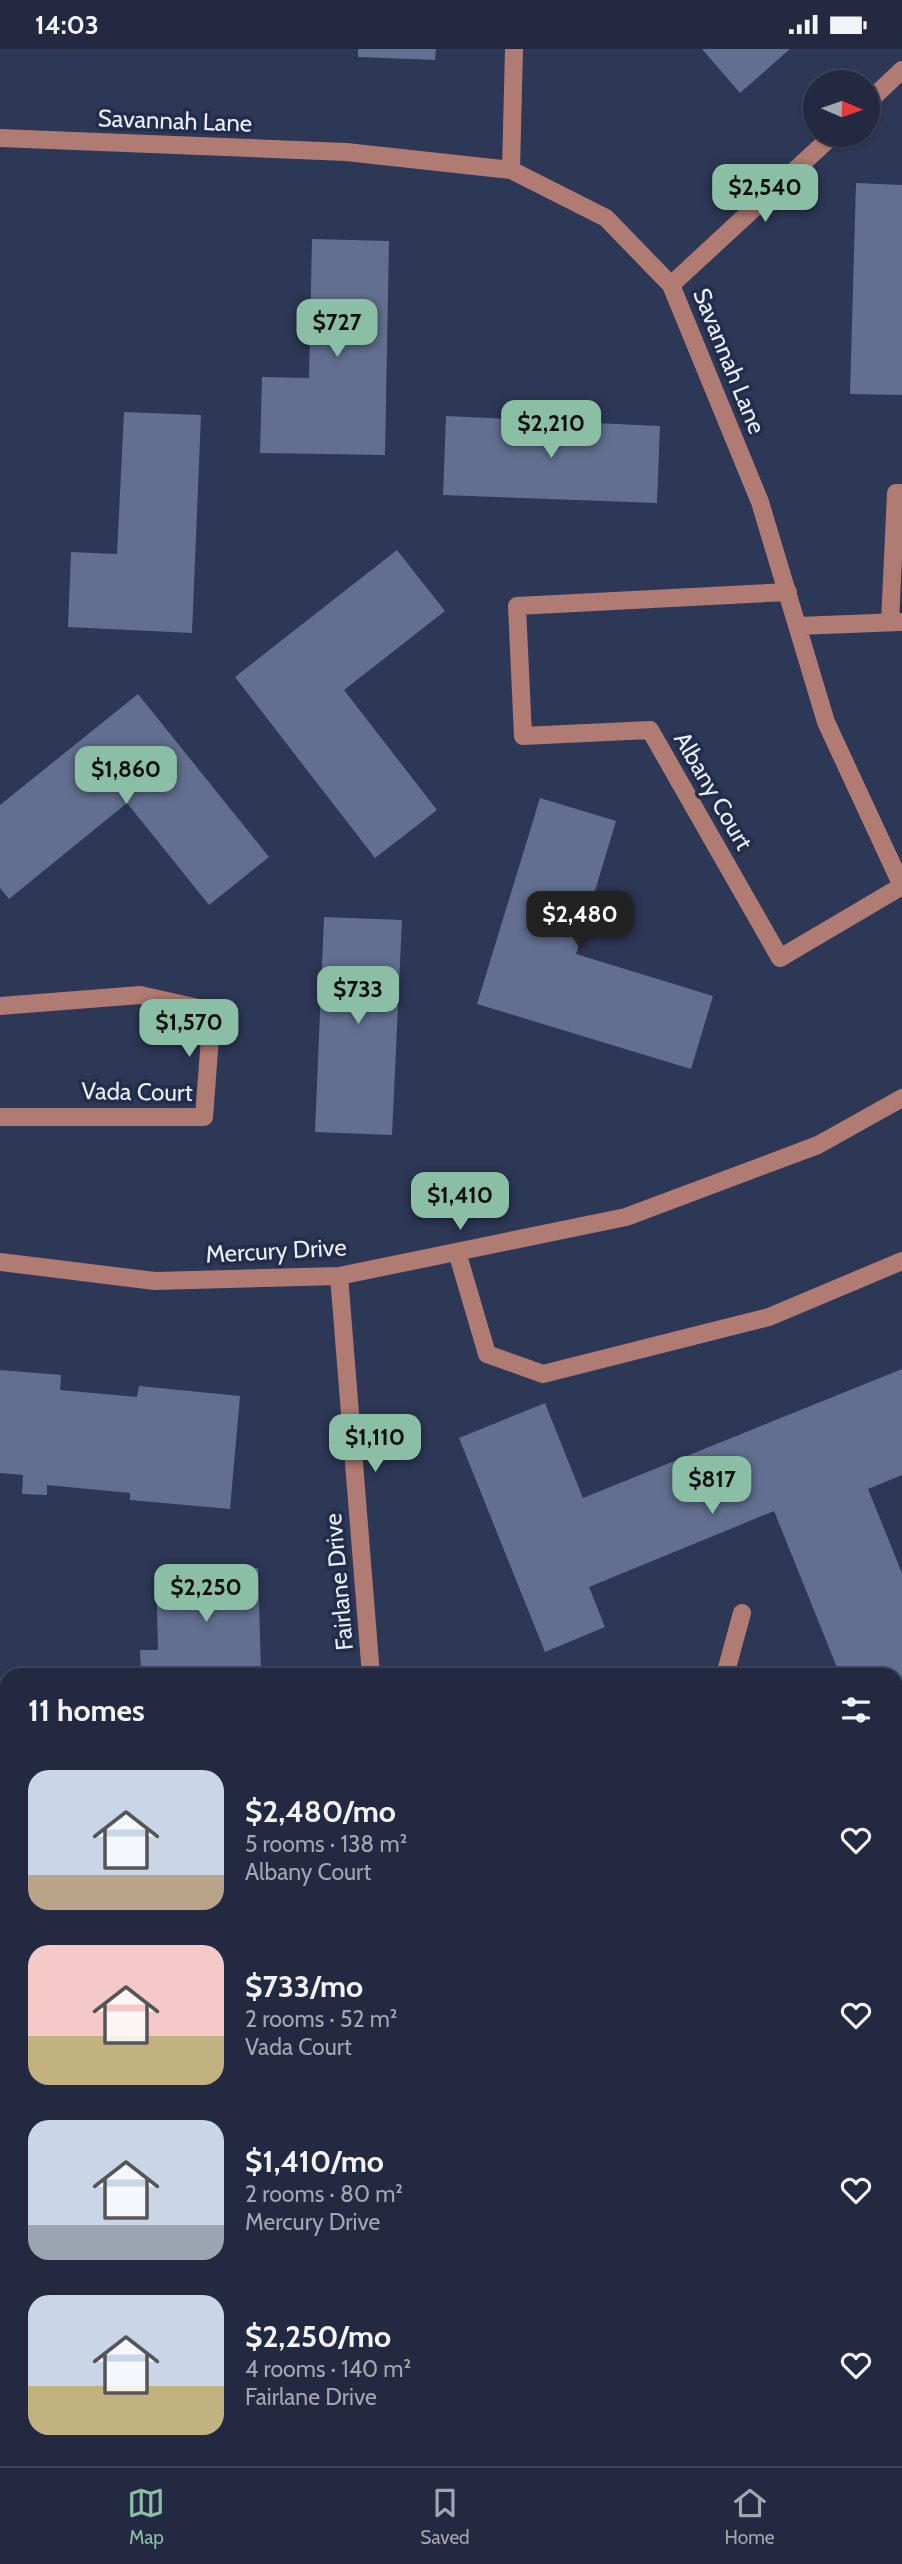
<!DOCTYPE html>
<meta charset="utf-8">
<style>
body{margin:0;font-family:Cabin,sans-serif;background:#2a3147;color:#f1f3f6;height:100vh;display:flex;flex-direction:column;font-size:26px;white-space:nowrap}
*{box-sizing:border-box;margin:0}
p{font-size:23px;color:#a2a6b1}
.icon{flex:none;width:38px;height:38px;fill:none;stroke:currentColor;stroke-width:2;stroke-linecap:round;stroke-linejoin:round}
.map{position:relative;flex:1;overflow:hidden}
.sheet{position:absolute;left:0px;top:1619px;width:903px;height:800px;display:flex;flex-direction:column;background:#222940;border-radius:21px 21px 0 0;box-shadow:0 2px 5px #0004,0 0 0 2px #3f4559}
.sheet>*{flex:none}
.needle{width:46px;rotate:92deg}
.tools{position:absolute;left:803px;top:21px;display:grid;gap:14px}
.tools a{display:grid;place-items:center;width:77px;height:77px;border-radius:50%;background:#222940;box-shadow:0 2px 5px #0004,0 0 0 2px #3f4559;font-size:35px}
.price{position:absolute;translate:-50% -60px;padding:0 16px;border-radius:14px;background:#8abfa5;color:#111;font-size:23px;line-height:46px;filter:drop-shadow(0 2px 4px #0008)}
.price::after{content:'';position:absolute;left:50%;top:42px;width:21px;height:16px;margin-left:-10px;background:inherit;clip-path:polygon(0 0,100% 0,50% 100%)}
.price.on{background:#222;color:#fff}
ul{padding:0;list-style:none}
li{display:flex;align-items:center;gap:21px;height:175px;padding:0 28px}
li span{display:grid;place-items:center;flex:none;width:196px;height:140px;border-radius:21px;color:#555}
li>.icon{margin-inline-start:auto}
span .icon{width:84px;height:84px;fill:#fffc;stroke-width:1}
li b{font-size:30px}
h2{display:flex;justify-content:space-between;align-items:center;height:84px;padding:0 28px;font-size:30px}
.status{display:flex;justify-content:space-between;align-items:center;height:49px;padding:0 35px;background:#222940;direction:ltr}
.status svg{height:19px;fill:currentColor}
.dock{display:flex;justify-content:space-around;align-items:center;height:98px;border-top:2px solid #3f4559;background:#222940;font-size:19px;color:#a2a6b1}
.dock a{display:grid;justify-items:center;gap:4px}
.dock .on{color:#8abfa5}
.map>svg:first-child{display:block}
</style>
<div class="status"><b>14:03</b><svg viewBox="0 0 49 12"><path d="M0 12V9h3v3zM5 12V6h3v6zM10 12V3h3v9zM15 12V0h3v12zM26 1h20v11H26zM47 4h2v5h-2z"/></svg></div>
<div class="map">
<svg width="902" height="2417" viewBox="0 0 902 2417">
<rect width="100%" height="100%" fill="#2d3756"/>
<!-- building -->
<path fill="#626f90" d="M358 0H436L435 11 358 8Z
M702 0H790L740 44Z
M856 134 902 136V346L850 345Z
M312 190 389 192 385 406 260 404 262 328 309 329Z
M124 363 201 366 192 584 68 578 71 503 117 505Z
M446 367 660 377 657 454 443 446Z
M397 501 445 562 344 641 437 761 375 809 235 628Z
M138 645 269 808 209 856 127 754 9 850 0 839V756Z
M540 749 616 772 576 905 713 947 691 1020 477 955Z
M324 868 402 871 392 1086 315 1083Z
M902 1320V1426L868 1440 902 1524V1649L896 1652V1626H840L774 1462 589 1538 605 1578 545 1603 459 1389 545 1354 583 1449Z
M0 1321 61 1326 60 1341 137 1348 139 1337 240 1347 230 1460 130 1451V1444L47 1436V1446L22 1445 23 1426 0 1424Z
M258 1519 261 1622H250V1626H141L140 1601H158L156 1522Z
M7 1899V2013L0 2014V1900Z
M902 2226V2417H870L869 2412H896V2227Z
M0 2317 7 2318V2412H13V2417H0Z
M300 2412H400L402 2417H285Z"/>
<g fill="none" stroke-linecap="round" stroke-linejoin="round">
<!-- minor -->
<path stroke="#b07b73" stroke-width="18" d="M868 53 902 21
M0 89 346 103 511 121 606 169 671 236 760 453 826 673 902 837 780 909 650 681 523 687 517 557 788 543
M511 121 514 0
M671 236 833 86
M890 573 896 444H902
M798 577 900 573
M0 957 140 946 212 962 204 1068H0
M457 1203 487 1305 543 1325 769 1268 902 1212
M0 1213 155 1232 339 1227 626 1168 818 1096 902 1049
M339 1227 371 1626
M725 1626 742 1564
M896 1796 902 1791
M896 1852 902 1860
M0 2165 7 2163
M520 2412 523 2417
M748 2412 750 2417"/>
</g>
<g text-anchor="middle" stroke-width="7" stroke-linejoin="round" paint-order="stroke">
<!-- street labels -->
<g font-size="24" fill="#e8eefd" stroke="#232d4a">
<text transform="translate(175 72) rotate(2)" y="8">Savannah Lane</text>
<text transform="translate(729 312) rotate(68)" y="8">Savannah Lane</text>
<text transform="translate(713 742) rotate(60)" y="8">Albany Court</text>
<text transform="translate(137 1043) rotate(1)" y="8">Vada Court</text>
<text transform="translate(276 1202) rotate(-3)" y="8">Mercury Drive</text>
<text transform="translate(339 1533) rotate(-95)" y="8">Fairlane Drive</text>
</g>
</g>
</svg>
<div class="tools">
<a><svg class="needle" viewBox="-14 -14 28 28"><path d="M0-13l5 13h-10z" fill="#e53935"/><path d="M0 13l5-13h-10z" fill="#a2a6b1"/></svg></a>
</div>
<b class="price" style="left:765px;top:175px">$2,540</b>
<b class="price" style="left:337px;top:310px">$727</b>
<b class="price" style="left:551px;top:411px">$2,210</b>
<b class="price" style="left:126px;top:757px">$1,860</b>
<b class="price on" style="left:580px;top:902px">$2,480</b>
<b class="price" style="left:358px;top:977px">$733</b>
<b class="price" style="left:189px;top:1010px">$1,570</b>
<b class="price" style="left:460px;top:1183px">$1,410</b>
<b class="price" style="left:375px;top:1425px">$1,110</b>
<b class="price" style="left:712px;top:1467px">$817</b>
<b class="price" style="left:206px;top:1575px">$2,250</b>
<section class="sheet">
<h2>11 homes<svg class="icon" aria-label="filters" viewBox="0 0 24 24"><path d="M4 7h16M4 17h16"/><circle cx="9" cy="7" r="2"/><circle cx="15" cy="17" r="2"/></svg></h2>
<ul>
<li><span style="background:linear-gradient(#c9d6e8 75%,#b9a48a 0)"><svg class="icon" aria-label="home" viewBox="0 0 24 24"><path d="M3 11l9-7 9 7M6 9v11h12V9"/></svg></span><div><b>$2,480/mo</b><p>5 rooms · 138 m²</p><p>Albany Court</p></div><svg class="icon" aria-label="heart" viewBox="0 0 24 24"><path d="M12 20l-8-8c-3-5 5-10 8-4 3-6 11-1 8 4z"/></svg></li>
<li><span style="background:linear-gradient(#f6c9c9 65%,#c2b280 0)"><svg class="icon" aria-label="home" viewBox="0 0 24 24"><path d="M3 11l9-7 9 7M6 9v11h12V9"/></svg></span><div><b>$733/mo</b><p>2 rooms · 52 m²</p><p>Vada Court</p></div><svg class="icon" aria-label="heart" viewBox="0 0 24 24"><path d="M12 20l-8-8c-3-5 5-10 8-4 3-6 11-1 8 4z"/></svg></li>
<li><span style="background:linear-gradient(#c9d6e8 75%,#9aa5b1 0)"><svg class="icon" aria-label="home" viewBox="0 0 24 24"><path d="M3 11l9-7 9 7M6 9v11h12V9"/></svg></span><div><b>$1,410/mo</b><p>2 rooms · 80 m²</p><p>Mercury Drive</p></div><svg class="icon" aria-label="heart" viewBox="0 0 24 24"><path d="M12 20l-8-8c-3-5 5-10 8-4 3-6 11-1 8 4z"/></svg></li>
<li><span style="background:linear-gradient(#c9d6e8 65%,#c2b280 0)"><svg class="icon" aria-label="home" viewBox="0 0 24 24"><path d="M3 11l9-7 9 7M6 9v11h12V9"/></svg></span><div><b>$2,250/mo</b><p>4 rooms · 140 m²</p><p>Fairlane Drive</p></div><svg class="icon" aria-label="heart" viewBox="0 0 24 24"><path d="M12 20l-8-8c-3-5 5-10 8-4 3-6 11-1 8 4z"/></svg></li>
</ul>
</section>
</div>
<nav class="dock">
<a class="on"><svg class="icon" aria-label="map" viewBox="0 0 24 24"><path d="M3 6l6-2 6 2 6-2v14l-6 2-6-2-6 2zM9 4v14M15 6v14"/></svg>Map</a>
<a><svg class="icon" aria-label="saved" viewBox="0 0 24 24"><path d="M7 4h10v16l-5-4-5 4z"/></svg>Saved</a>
<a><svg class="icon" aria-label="home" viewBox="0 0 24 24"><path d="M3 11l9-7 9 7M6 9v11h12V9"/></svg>Home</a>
</nav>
